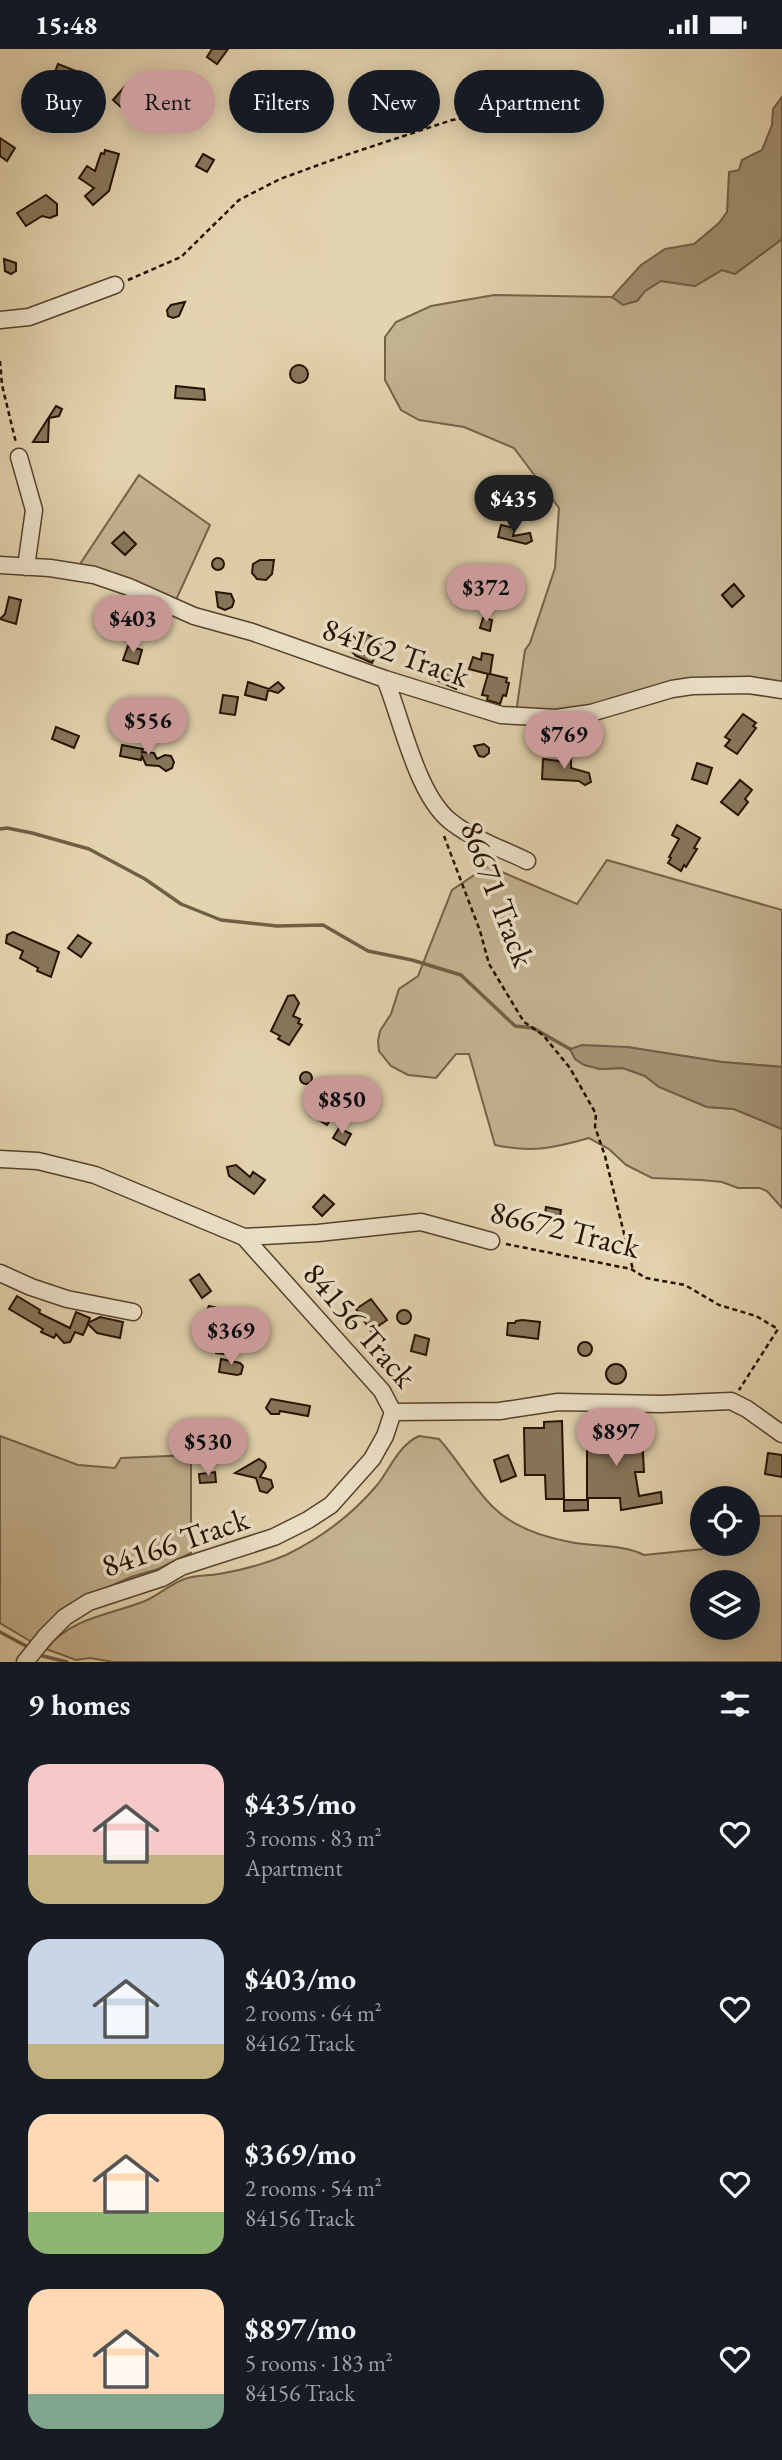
<!DOCTYPE html>
<meta charset="utf-8">
<style>
body{margin:0;font-family:"EB Garamond",serif;background:#242831;color:#f1f3f6;height:100vh;display:flex;flex-direction:column;font-size:26px;white-space:nowrap}
*{box-sizing:border-box;margin:0}
p{font-size:23px;color:#9ea1a6}
.icon{flex:none;width:38px;height:38px;fill:none;stroke:currentColor;stroke-width:2;stroke-linecap:round;stroke-linejoin:round}
.map{position:relative;height:1613px;overflow:hidden}
.side{display:flex;flex-direction:column;background:#171b24;flex:1}
.side>*{flex:none}
.guide{position:absolute;left:21px;top:21px;width:740px;height:63px;display:flex;gap:14px}
.fabs{position:absolute;left:690px;top:1437px;display:grid;gap:14px}
.fabs a{display:grid;place-items:center;width:70px;height:70px;border-radius:50%;background:#171b24;box-shadow:0 4px 18px #0003;font-size:35px}
.price{position:absolute;translate:-50% -60px;padding:0 16px;border-radius:24px;background:#c59692;color:#111;font-size:23px;line-height:46px;filter:drop-shadow(0 2px 4px #0008)}
.price::after{content:'';position:absolute;left:50%;top:42px;width:21px;height:16px;margin-left:-10px;background:inherit;clip-path:polygon(0 0,100% 0,50% 100%)}
.price.selected{background:#222;color:#fff}
ul{padding:0;list-style:none}
li{display:flex;align-items:center;gap:21px;height:175px;padding:0 28px}
li span{display:grid;place-items:center;flex:none;width:196px;height:140px;border-radius:21px;color:#555}
li>.icon{margin-inline-start:auto}
span .icon{width:84px;height:84px;fill:#fffc;stroke-width:1}
li b{font-size:30px}
h2{display:flex;justify-content:space-between;align-items:center;height:84px;padding:0 28px;font-size:30px}
.pill{padding:0 24px;border-radius:32px;background:#171b24;box-shadow:0 4px 18px #0003;font-size:24px;line-height:63px}
.pill.selected{background:#c59692;color:#111}
.status{display:flex;justify-content:space-between;align-items:center;height:49px;padding:0 35px;background:#171b24;direction:ltr}
.status svg{height:19px;fill:currentColor}
.map>svg:first-child{display:block}
</style>
<div class="status"><b>15:48</b><svg viewBox="0 0 49 12"><path d="M0 12V9h3v3zM5 12V6h3v6zM10 12V3h3v9zM15 12V0h3v12zM26 1h20v11H26zM47 4h2v5h-2z"/></svg></div>
<div class="map">
<svg width="782" height="1613" viewBox="0 0 782 1613">
<rect width="100%" height="100%" fill="#e3d3ae"/>
<filter id="stains"><feTurbulence type="fractalNoise" baseFrequency=".00286" numOctaves="4"/><feColorMatrix values="0 0 0 0 .2 0 0 0 0 .09 0 0 0 0 .02 0 0 0 .5 -.17"/></filter>
<radialGradient id="worn" r=".72"><stop offset=".6" stop-color="#630" stop-opacity="0"/><stop offset="1" stop-color="#630" stop-opacity=".3"/></radialGradient>
<!-- green -->
<path fill="#c3b290" stroke="#746248" stroke-width="2" fill-rule="evenodd" d="M782 190V636C761 632 739 627 718 628 681 629 648 645 612 653 581 661 548 665 516 664L525 601 530 594 555 519 559 459 514 399 464 378 419 371 401 361 385 331V288L396 273 431 257 494 246 612 248 623 255 637 252 645 242 661 232 695 237 722 221 735 225Z
M139 426 210 476 176 551 80 515Z
M607 811 782 861V1018L722 1013 627 998 600 1020 623 1019 645 1027 659 1038 707 1058 734 1060 782 1080V1159L767 1142 760 1139H738L722 1133 701 1131 652 1129 626 1116 609 1100 589 1089C553 1099 533 1104 495 1096L469 1005H456L436 1029 408 1026 391 1017 379 1002 378 992 380 982 391 965 399 940 418 927 452 841 488 817 577 855Z
M0 1387 78 1416 115 1419 121 1409 191 1406V1504L158 1520 131 1528 70 1555 45 1577 35 1591 30 1592 0 1574Z
M419 1387 439 1390C458 1411 472 1437 493 1458 513 1478 543 1488 570 1493 594 1498 622 1495 644 1506L703 1500 709 1495 747 1494V1470L754 1467H782V1613H113L90 1609 76 1611 46 1600C72 1568 110 1566 145 1552 159 1546 169 1536 182 1531 193 1526 208 1527 219 1525 242 1521 265 1515 286 1506 321 1489 353 1465 378 1435 391 1418 399 1396 419 1387ZM702 1533H747V1578H702Z"/>
<!-- water -->
<path fill="#a29173" stroke="#705e45" stroke-width="2" d="M782 48V190L735 225 722 221 695 237 661 232 645 242 637 252 623 256 612 248 641 216 665 200 694 195 719 174 727 163 729 123 739 121 742 111 762 101 772 76 773 60Z
M582 996 627 998 722 1013 782 1018V1080L734 1060 707 1058 659 1038 645 1027 623 1019 600 1020 584 1016 575 1010 570 1000Z"/>
<g fill="none" stroke-linecap="round" stroke-linejoin="round">
<!-- stream -->
<path stroke="#705e45" stroke-width="3.5" d="M0 780 7 779 32 784 89 800 145 830 181 855 221 871 277 877 323 876 368 902 412 911 461 926 515 977 533 979 570 1000
M0 1583 26 1597
M43 1607 67 1613"/>
</g>
<!-- building -->
<path fill="#87765a" stroke="#241200" stroke-width="2" d="M212 0H228L217 15 207 8Z
M58 15 76 22 71 35 53 28Z
M127 35 137 44 134 46 138 50 136 52 142 58 133 69 113 51Z
M0 89 15 99 7 112 0 107Z
M105 101 119 105 109 142 93 156 85 147 94 139 79 129 87 117 95 122 101 104 104 105Z
M203 105 214 111 207 123 196 117Z
M46 146 57 155V166L50 169 42 167 26 177 17 164Z
M4 210 16 214V222L11 225 5 222Z
M185 253 179 267 173 269 168 267 167 261 171 256Z
M290 325a9 9 0 1 1 18 0a9 9 0 1 1-18 0Z
M176 337 204 340 205 351 175 349Z
M56 357 62 360 59 367 49 369 48 393H33Z
M501 476 515 479 513 487 530 484 532 492 526 495 498 488Z
M124 483 136 495 125 506 112 494Z
M212 515a6 6 0 1 1 12 0a6 6 0 1 1-12 0Z
M260 511H274L272 525 266 531 257 530 252 524 253 515Z
M734 535 744 547 732 558 722 546Z
M216 543 231 545 234 552 232 558 225 561 218 558Z
M9 548 21 551 16 575 0 570 5 565Z
M483 569 492 571 490 582 480 579Z
M364 584 374 589 373 592 381 596 372 614 356 607 345 595 347 588 353 587 359 594Z
M128 597 142 601 138 615 123 611Z
M482 604 493 606 490 625 507 629 506 633 509 634 506 647 503 646 500 655 487 651 488 647 482 646 488 625 469 620 473 608 481 611Z
M438 616 462 627 456 640 432 629Z
M248 633 269 640 278 633 284 639 278 644 268 641 266 651 245 646Z
M223 646 238 648 235 666 220 664Z
M743 665 756 674 753 677 756 679 737 705 725 697 730 691 725 688Z
M56 678 79 687 74 699 52 690Z
M484 695 489 699V704L484 708 479 707 474 697Z
M122 696 143 700 142 703 154 704 157 710 165 706 171 707 174 713 172 719 166 722 159 717 146 716 142 707 141 711 120 707Z
M559 706 571 707V719L589 724 591 733 585 736 579 732 542 730 543 710 559 712Z
M697 714 712 719 707 735 692 730Z
M740 731 752 741 745 750 748 753 738 766 721 753Z
M677 776 700 789 694 799 697 800 686 818 684 816 681 822 668 814 671 809 669 808 679 790 672 786Z
M13 883 59 903 51 928 37 922 38 919 20 909 23 902 6 894 7 886Z
M78 886 91 894 81 908 68 899Z
M294 946 299 954 293 967 300 970 298 974 302 976 289 996 278 990 280 987 271 982 288 947Z
M300 1029a6 6 0 1 1 12 0a6 6 0 1 1-12 0Z
M318 1054 334 1065 327 1076 310 1066Z
M339 1079 351 1085 345 1096 333 1089Z
M236 1116 250 1128 253 1123 265 1131 254 1145 229 1127 227 1118Z
M324 1146 334 1155 322 1167 313 1158Z
M546 1158 561 1161 559 1174 544 1172Z
M199 1225 211 1242 202 1249 190 1231Z
M17 1247 40 1261 39 1264 70 1279 76 1263 90 1269 88 1274 100 1268 123 1273 120 1289 97 1284 88 1275 83 1286 75 1283 70 1293 64 1294 56 1285 54 1289 41 1283 43 1280 9 1260Z
M371 1250 387 1271 371 1282 356 1260Z
M209 1257 217 1259 221 1263 222 1268 215 1281 206 1270 205 1265Z
M397 1268a7 7 0 1 1 14 0a7 7 0 1 1-14 0Z
M522 1271 540 1273 538 1290 507 1286 508 1274H515L516 1272Z
M415 1286 429 1290 426 1306 411 1302Z
M217 1290 227 1291 226 1305 216 1304Z
M578 1300a7 7 0 1 1 14 0a7 7 0 1 1-14 0Z
M221 1310 240 1314 243 1317 241 1325 237 1326 219 1323Z
M606 1325a10 10 0 1 1 20 0a10 10 0 1 1-20 0Z
M271 1350 310 1357 308 1367 280 1362 279 1365H271L266 1359Z
M562 1372 564 1450H546L545 1426H525L524 1379H544V1373Z
M587 1372H605V1388L642 1386 644 1423H635L639 1447 661 1443 662 1454 621 1461 620 1449H587Z
M768 1404 782 1406V1428L765 1425Z
M508 1406 516 1427 501 1433 494 1411Z
M259 1410 265 1414 266 1418 260 1428 271 1431 273 1438 267 1444 260 1442 256 1429 235 1424Z
M215 1423 216 1433 200 1434 199 1425Z
M564 1451H588V1461L564 1462Z"/>
<g fill="none" stroke-linecap="round" stroke-linejoin="round">
<!-- minor casing -->
<g stroke="#54422c" stroke-width="19">
<path id="minor" d="M0 271 29 268 115 236
M19 408 34 461 26 518
M0 516 50 519 94 526 129 538 194 567 252 583 385 630 501 666 556 669 591 664 672 640 692 637 749 636 782 641
M385 630C402 670 417 750 454 775 475 791 503 800 527 812
M0 1110 38 1112 95 1126 244 1188 382 1342 393 1363
M244 1188 318 1184 421 1173 491 1192
M0 1224 31 1238 67 1250 133 1263
M393 1363 500 1362 558 1353 661 1355 731 1352 747 1360 782 1385
M25 1613 46 1587 65 1568 89 1553 162 1529 181 1518 274 1488 308 1471 331 1456 372 1410 385 1387 393 1363"/>
</g>
<!-- path -->
<path stroke="#241200" stroke-width="2.5" stroke-dasharray="5 3.5" stroke-linecap="butt" d="M128 231 181 208 239 151 280 130 346 106 452 71 503 63
M0 312 2 336 16 394
M444 787 480 882 489 915 524 973 543 986 570 1019 596 1065 595 1078 605 1107 633 1221
M506 1195 631 1220 646 1229 685 1236 719 1256 756 1267 778 1280 739 1341"/>
<!-- minor -->
<use href="#minor" stroke="#ede2ca" stroke-width="16"/>
</g>
<g text-anchor="middle" stroke-width="7" stroke-linejoin="round" paint-order="stroke">
<!-- street labels -->
<g font-size="32" fill="#241200" stroke="#ede2ca">
<text transform="translate(396 603) rotate(19)" y="11">84162 Track</text>
<text transform="translate(498 845) rotate(69)" y="11">86671 Track</text>
<text transform="translate(565 1180) rotate(14)" y="11">86672 Track</text>
<text transform="translate(360 1276) rotate(49)" y="11">84156 Track</text>
<text transform="translate(175 1493) rotate(-19)" y="11">84166 Track</text>
</g>
</g>
<rect width="100%" height="100%" filter="url(#stains)"/>
<rect width="100%" height="100%" fill="url(#worn)"/>
</svg>
<div class="fabs">
<a><svg class="icon" aria-label="locate" viewBox="0 0 24 24"><circle cx="12" cy="12" r="6"/><path d="M12 2v4M12 18v4M2 12h4M18 12h4"/></svg></a>
<a><svg class="icon" aria-label="layers" viewBox="0 0 24 24"><path d="M12 4l9 5-9 5-9-5zM3 14l9 5 9-5"/></svg></a>
</div>
<b class="price selected" style="left:514px;top:486px">$435</b>
<b class="price" style="left:486px;top:575px">$372</b>
<b class="price" style="left:133px;top:606px">$403</b>
<b class="price" style="left:148px;top:708px">$556</b>
<b class="price" style="left:564px;top:722px">$769</b>
<b class="price" style="left:342px;top:1087px">$850</b>
<b class="price" style="left:231px;top:1318px">$369</b>
<b class="price" style="left:616px;top:1419px">$897</b>
<b class="price" style="left:208px;top:1429px">$530</b>
<div class="guide">
<a class="pill">Buy</a>
<a class="pill selected">Rent</a>
<a class="pill">Filters</a>
<a class="pill">New</a>
<a class="pill">Apartment</a>
</div>
</div>
<section class="side">
<h2>9 homes<svg class="icon" aria-label="filters" viewBox="0 0 24 24"><path d="M4 7h16M4 17h16"/><circle cx="9" cy="7" r="2"/><circle cx="15" cy="17" r="2"/></svg></h2>
<ul>
<li><span style="background:linear-gradient(#f6c9c9 65%,#c2b280 0)"><svg class="icon" aria-label="home" viewBox="0 0 24 24"><path d="M3 11l9-7 9 7M6 9v11h12V9"/></svg></span><div><b>$435/mo</b><p>3 rooms · 83 m²</p><p>Apartment</p></div><svg class="icon" aria-label="heart" viewBox="0 0 24 24"><path d="M12 20l-8-8c-3-5 5-10 8-4 3-6 11-1 8 4z"/></svg></li>
<li><span style="background:linear-gradient(#c9d6e8 75%,#c2b280 0)"><svg class="icon" aria-label="home" viewBox="0 0 24 24"><path d="M3 11l9-7 9 7M6 9v11h12V9"/></svg></span><div><b>$403/mo</b><p>2 rooms · 64 m²</p><p>84162 Track</p></div><svg class="icon" aria-label="heart" viewBox="0 0 24 24"><path d="M12 20l-8-8c-3-5 5-10 8-4 3-6 11-1 8 4z"/></svg></li>
<li><span style="background:linear-gradient(#ffd9b3 70%,#8fb573 0)"><svg class="icon" aria-label="home" viewBox="0 0 24 24"><path d="M3 11l9-7 9 7M6 9v11h12V9"/></svg></span><div><b>$369/mo</b><p>2 rooms · 54 m²</p><p>84156 Track</p></div><svg class="icon" aria-label="heart" viewBox="0 0 24 24"><path d="M12 20l-8-8c-3-5 5-10 8-4 3-6 11-1 8 4z"/></svg></li>
<li><span style="background:linear-gradient(#ffd9b3 75%,#7fa58c 0)"><svg class="icon" aria-label="home" viewBox="0 0 24 24"><path d="M3 11l9-7 9 7M6 9v11h12V9"/></svg></span><div><b>$897/mo</b><p>5 rooms · 183 m²</p><p>84156 Track</p></div><svg class="icon" aria-label="heart" viewBox="0 0 24 24"><path d="M12 20l-8-8c-3-5 5-10 8-4 3-6 11-1 8 4z"/></svg></li>
</ul>
</section>
